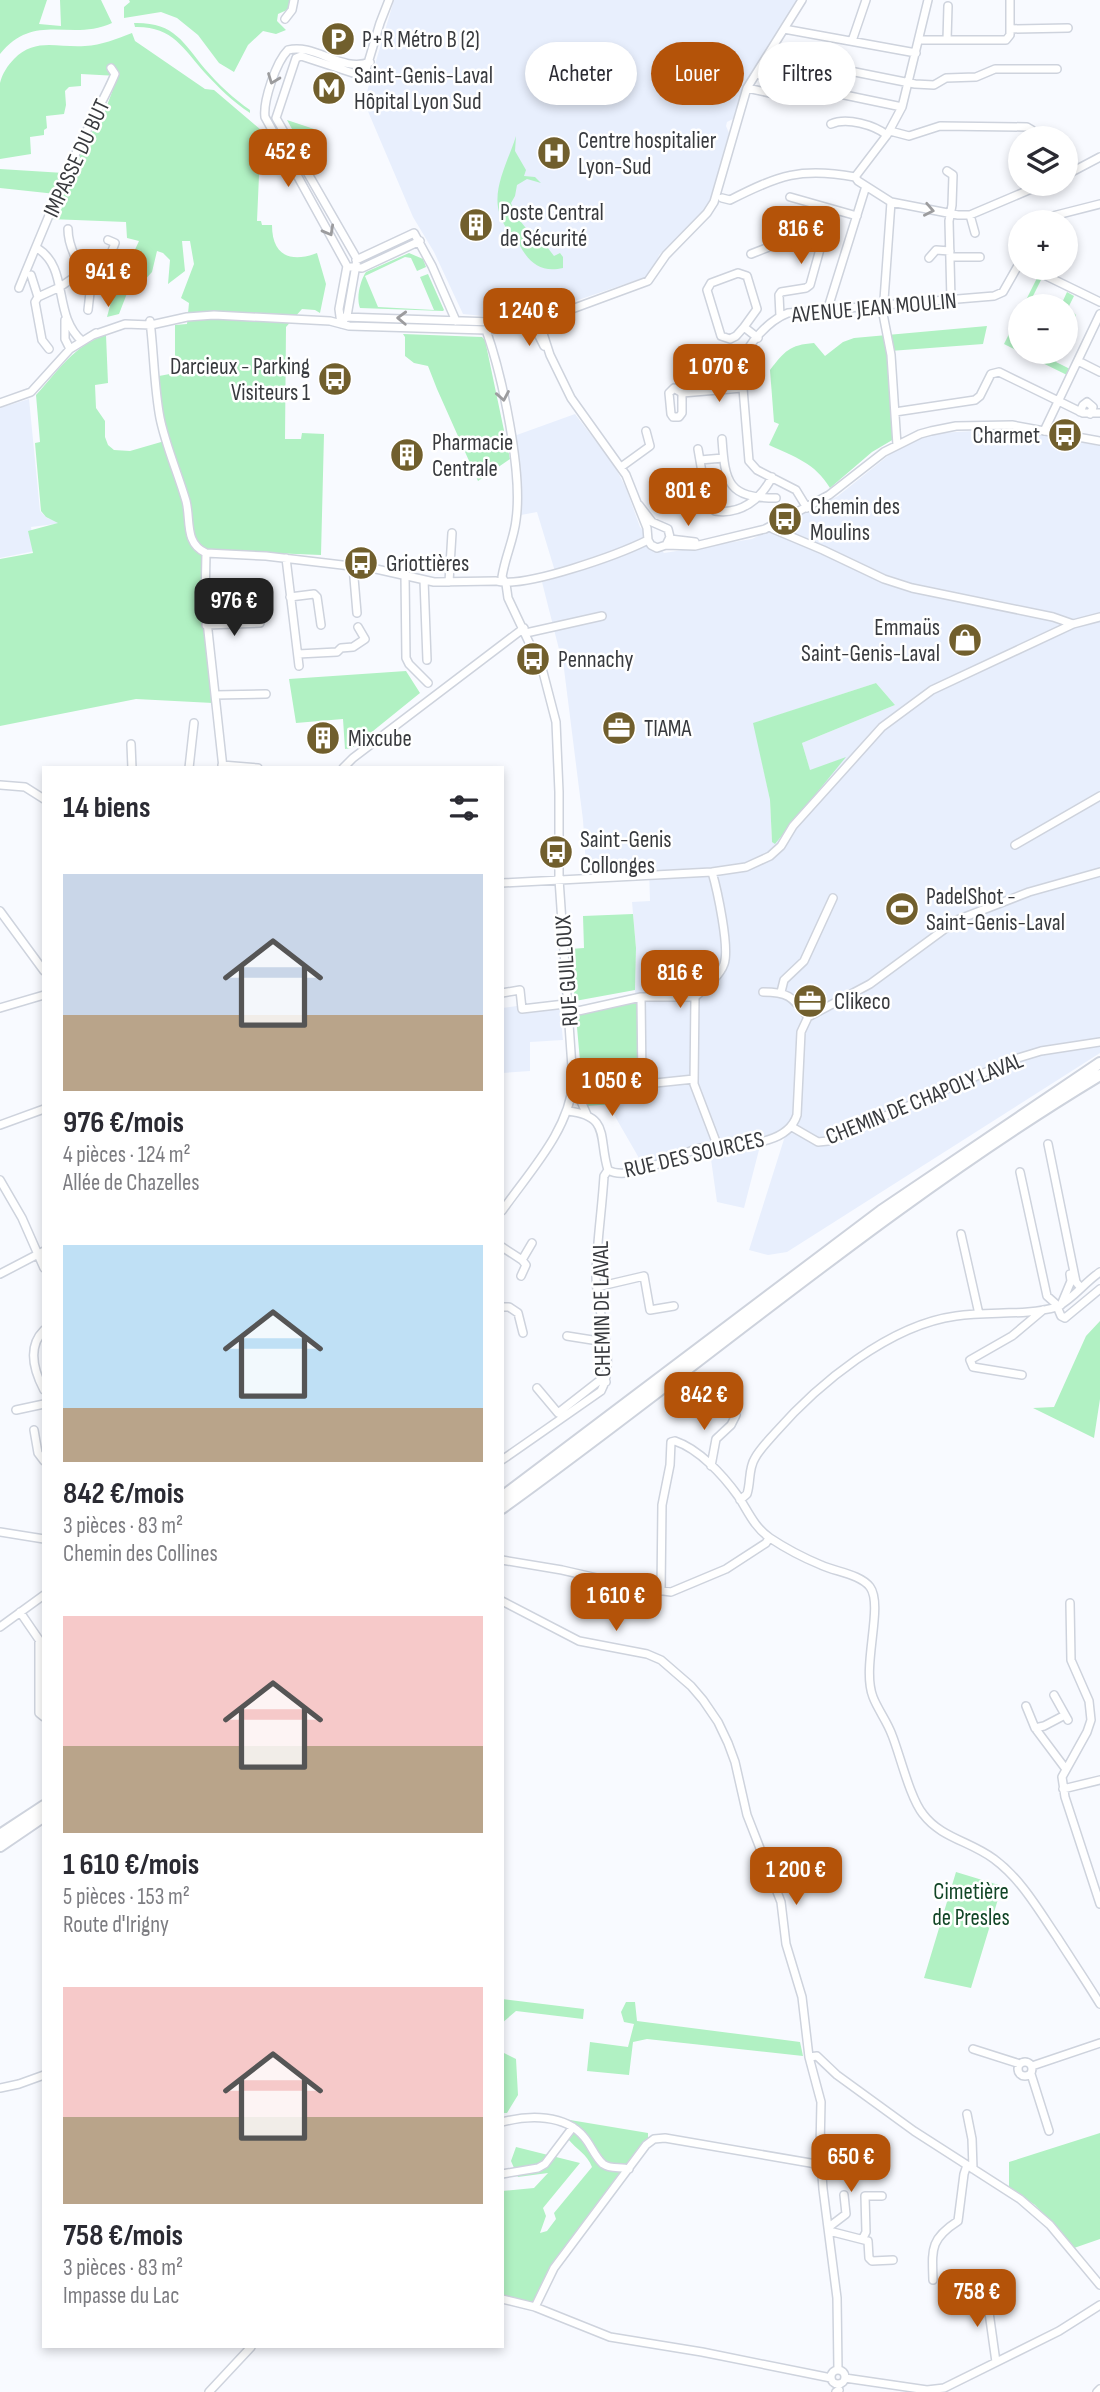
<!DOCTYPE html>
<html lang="fr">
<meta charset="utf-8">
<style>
body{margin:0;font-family:"Sofia Sans Condensed",sans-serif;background:#f7f7f7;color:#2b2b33;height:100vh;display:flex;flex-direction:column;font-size:26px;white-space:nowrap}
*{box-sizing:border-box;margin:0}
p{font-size:23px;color:#7c7c81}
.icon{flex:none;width:38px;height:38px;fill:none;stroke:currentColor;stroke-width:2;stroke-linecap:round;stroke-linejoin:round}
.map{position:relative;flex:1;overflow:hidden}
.panel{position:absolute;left:42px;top:766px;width:462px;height:1582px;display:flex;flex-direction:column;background:#fff;border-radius:0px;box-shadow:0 4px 10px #0003}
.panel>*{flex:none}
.top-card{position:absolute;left:525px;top:42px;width:469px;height:63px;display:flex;gap:14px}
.buttons{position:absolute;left:1008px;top:126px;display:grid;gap:14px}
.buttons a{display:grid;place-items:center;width:70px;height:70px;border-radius:50%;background:#fff;box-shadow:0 4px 10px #0003;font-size:35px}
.price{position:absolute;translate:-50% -60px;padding:0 16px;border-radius:14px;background:#b45309;color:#fff;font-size:23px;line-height:46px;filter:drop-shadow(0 2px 4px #0008)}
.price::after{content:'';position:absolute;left:50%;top:42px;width:21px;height:16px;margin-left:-10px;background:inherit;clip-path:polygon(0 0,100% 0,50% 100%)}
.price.selected{background:#222;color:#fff}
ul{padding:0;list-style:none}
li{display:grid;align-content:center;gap:14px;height:371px;padding:0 21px}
li span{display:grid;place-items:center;height:217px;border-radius:0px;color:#555}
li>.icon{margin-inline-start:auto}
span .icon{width:126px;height:126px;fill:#fffc;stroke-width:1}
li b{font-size:30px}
h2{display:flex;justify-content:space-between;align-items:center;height:84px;padding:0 21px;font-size:30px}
.tag{padding:0 24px;border-radius:32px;background:#fff;box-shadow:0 4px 10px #0003;font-size:24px;line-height:63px}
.tag.selected{background:#b45309;color:#fff}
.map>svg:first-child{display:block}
</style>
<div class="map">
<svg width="1100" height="2392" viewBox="0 0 1100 2392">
<rect width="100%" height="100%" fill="#f8faff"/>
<!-- built -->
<path fill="#e8effd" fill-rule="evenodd" d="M394 0H797L744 85 733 119 727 122 726 126 729 133 710 201 701 215 659 255 655 268 646 277 581 299 532 313 483 316 463 314 434 252 413 217 364 102Z
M29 399 40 511 47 518 63 523 31 527 35 551 0 558V408Z
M575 414 614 465 626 488 640 527 664 553 752 539 838 496 889 455 912 441 938 433 1011 429 1100 446V1053L787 1252 768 1255 749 1250 785 1136 760 1146 744 1208 717 1202 709 1145H698L643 1165 605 1099 598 1004 635 996 636 948 632 902 650 901 649 869 586 867 583 820 564 669 542 582 557 578 537 512 521 515 520 482 514 436ZM876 683 895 705 802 743 810 771 844 758 772 842 770 800 754 723Z
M559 1000 563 1040 530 1042V1071L502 1073V1008Z"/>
<!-- green -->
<path fill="#b1f1c3" d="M0 0H47L39 24 61 26 60 0H101L112 23C71 42 35 11 0 54Z
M129 0H291L289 9 278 14 277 21 286 30 276 34 263 31 248 45 234 72 219 63 198 35 177 18 161 12 124 18V7L130 2Z
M134 23C174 22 183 42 205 69 218 84 234 99 250 110V113C233 102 218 87 205 73 183 48 172 26 135 27Z
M132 33 135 41 205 89 214 90 261 130 257 221H261L262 225H272C272 256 291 263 317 253L326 284 320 313 315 310 302 309 286 327 285 439H301L302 433 324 434 321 555 203 550 213 703 136 699 0 726V559L33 553 28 531 58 523 46 517 41 511 35 443 40 442 36 395C57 372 75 344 106 335L108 383 95 385 96 408 105 421V437L108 445 114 450 130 451 168 440 161 401 159 376 175 373V325L187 324 189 303 181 298 194 264 190 241H182L185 271 168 284 170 260 163 253 157 251 152 272 141 284 131 283 119 314 107 317 115 287 111 277 126 269 139 241 127 238 126 222 50 219 85 142 103 116 118 76 81 74V86L69 87 65 91 66 105 64 114 46 116 47 128 44 130V135L30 137 31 154 0 159C0 138 0 101 0 83 2 74 8 65 14 59 35 37 58 48 85 46 102 45 116 39 132 33Z
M287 120 314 129 325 148 307 156Z
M516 136 515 151 526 170 524 176 535 177 541 183 527 179 517 185 515 196 511 203C514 215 522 223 530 233L534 230 554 256 560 253 563 257V268C541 273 529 263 519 244L517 245C512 236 503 225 500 215 491 190 508 162 516 136Z
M0 169 64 173 56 194 0 188Z
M409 253 423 259 426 267 417 271 411 258 405 257 365 276 378 307 434 310 420 277 428 274 444 310 443 311 360 308C356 298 360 281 366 272Z
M1037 278 1041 280 1031 300 1041 305 1045 298 1061 305 1067 292 1074 296 1068 308 1076 315 1073 328 1076 329 1066 344V306H1023Z
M1020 312V352H1062L1056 362 1070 369 1067 375 1004 344Z
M987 326 983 344 890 351 894 439 872 452 830 488C815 463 795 457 769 445L779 424 774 422 770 370C785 351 789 345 814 343L825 356 843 342 854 338Z
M403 334 482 337 485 340 510 459 478 481 437 389 428 366 414 363 405 356V337Z
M406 671 420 693 352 748 345 749 343 719 296 723 289 679Z
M876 683 895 705 802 743 810 770 846 757 775 844 772 842 770 800 753 723Z
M633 914 636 948 635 990 575 1001 570 949 584 948 583 916Z
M637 1002 639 1086 617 1104 584 1106 576 1016Z
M1100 1321V1399L1094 1438 1033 1408 1054 1407 1086 1336Z
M956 1872 1002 1886 971 1988 924 1978Z
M502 1999 584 2009 583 2019 516 2011 502 2023Z
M626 2002H635L637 2021 800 2042 803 2056 647 2039 633 2042 629 2075 587 2071 590 2042 628 2047 634 2024 624 2022 621 2012Z
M502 2052 516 2059 518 2095 507 2113H502Z
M558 2118 648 2133V2138L533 2304 502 2297V2191L534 2188 548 2173 518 2177 511 2161 516 2147 580 2163 543 2208 546 2216 540 2233 547 2231 556 2219 554 2213 592 2167C587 2154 577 2150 568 2139L575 2126Z
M1100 2133V2239L1074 2248 1035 2205 1009 2188V2162Z"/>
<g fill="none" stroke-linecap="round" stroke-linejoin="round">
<!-- minor casing -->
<g stroke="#ced3dd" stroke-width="10">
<path id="minor" d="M285 19 292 10 294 0
M784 29 916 53
M1010 29 1068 28
M919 40H1006L1010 35V0
M947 40 948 6
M852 41 866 0
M850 71 915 84 934 85 946 78 976 77 995 69H1057
M756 74 814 86
M747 88 802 100
M835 93 902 107
M831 124C847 117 874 125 887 135
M890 131 909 136 940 126 1027 127 1032 130 1033 138
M947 171 953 175 952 205 949 221 951 300
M1066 175 1100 157
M855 177 887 135 902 107 928 0
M790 197 857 216
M722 198 730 200C779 175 801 167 855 177L858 181 891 202 958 215H970L1043 184
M891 202 883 314 891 355 897 445
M970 215 975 233
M1039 222 1045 218 1100 204
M68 229C68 249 81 268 91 284L88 310
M37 248C70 268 52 315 82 341
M751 254 807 232 818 235 822 242 810 285 806 288 781 292 779 295 780 316
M950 257H980
M929 258 936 250 950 251
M356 260 414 233 432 266 456 321
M351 267 362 268 420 241
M1030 268 1100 302
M31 275 38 297
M19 288C39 239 59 190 81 142 92 119 105 98 115 74L111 68
M827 311 866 186
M343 317 492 322 533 317 558 312
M533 317 540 324 550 355 571 398 626 475 647 528 648 540 651 545 657 548 666 545 695 546 765 529 829 495 884 452 920 434 931 431 956 426 1012 425 1100 441
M65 320V339L70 349
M150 321C154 353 154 386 160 418 166 447 178 473 186 501 191 520 184 543 206 553L205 603 223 768
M341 324 347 316 357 259 276 118 296 58 301 56 359 75 365 73 380 23 389 0
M341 324 339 309 347 266 265 117C263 101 276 62 288 50 315 43 342 73 370 62
M534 326 544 346
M744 327 736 336 730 339 721 336 707 290 711 283 738 273 747 276 757 309 744 327 758 338
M486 330C502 375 523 472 516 520 514 539 505 557 502 577L506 584 508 598 543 672 556 722 559 792V879L573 1082C569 1131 529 1172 502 1211
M93 335 125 324 151 325 187 317 214 315 330 321 349 326 486 330 540 324 572 309 648 281 666 255 707 213 714 202 747 88 802 0
M49 349 42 340 35 302 38 297 60 287 83 271 107 264 115 243 108 240
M1078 361 1100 372
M682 393V413L679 417H673L671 414 669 393 674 388 682 393 742 388
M0 403 31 392 70 349 96 333
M895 412 975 400 980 396 991 374 999 372 1083 413H1100
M1080 412 1083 405 1087 402 1093 407 1090 414
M1044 431 1100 314
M722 439C725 483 728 498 776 498
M698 449 704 484 715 511C741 515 761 499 772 477
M700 460 723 458
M621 467 650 446 646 431
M639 505 652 522 668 529 670 537 666 545
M807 508 796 490 757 470 749 461 741 364C747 344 769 320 788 313L994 296 1003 292 1020 262
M771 526 773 529 823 550 884 579 912 588 1053 617 1073 624
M670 539 695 542
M206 553 266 556 376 569 434 582 496 581C524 589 620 554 648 540
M286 558 299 666
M353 566 357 613
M405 575 406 658 409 664 428 683
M424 580 427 660
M449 582 452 533
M290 597 314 594 317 597 321 625
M206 625 260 623
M526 633 602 616
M298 654 337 652 341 648 353 647 365 639 358 627
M215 695 266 694
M131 744 132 768
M222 765 258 768
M189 768 194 723
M343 768 353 758 524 628
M0 785 25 787 44 799
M1015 845 1100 796
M712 872C717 889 730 948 724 964 720 976 705 988 695 997L694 1084 718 1147
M502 883 712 872 746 867 770 856 781 846 793 826 882 727 932 690 1073 624 1100 617
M0 911 44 971
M763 992C789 992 792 997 808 1017
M781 992 784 980 804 961 833 898
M502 993 520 990 522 1009 565 1004 568 999
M641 997 642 1082 646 1084 694 1079
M0 1008 44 995
M569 1013 641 997H695
M575 1087 587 1115
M0 1125 44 1109
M792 1127 818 1142 828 1141 1018 1058 1041 1051 1100 1042
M1048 1144 1076 1282 1081 1288
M608 1170C630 1183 677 1153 701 1148 729 1143 786 1150 797 1115L801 1032 808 1017 870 984 957 920 1029 892 1100 872
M1020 1172 1047 1296 1056 1304 1061 1316 1065 1318 1100 1289
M0 1180 22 1218 44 1268
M961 1234 979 1314
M502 1247 522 1260 526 1265 521 1276
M522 1260 532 1243
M0 1274 44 1251
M597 1287 644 1276 650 1310 674 1306
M1061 1305 1071 1281 1070 1274
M502 1307H509L518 1313 523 1333
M44 1330C27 1347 34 1371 44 1390
M567 1336 605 1342
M1022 1375 973 1367 970 1360 1012 1336 1043 1310
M537 1388 558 1413 599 1381 606 1382
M16 1410 44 1404
M34 1430 38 1453 44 1461
M502 1460 601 1391C618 1359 595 1309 596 1274 597 1241 602 1209 604 1176L608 1170C598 1138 611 1116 568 1111
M711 1466 716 1439 731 1425 736 1415
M740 1500 747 1494C751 1482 748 1469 755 1458 760 1449 768 1441 775 1433 818 1384 889 1325 956 1316 989 1311 1025 1316 1057 1307 1074 1298 1084 1283 1100 1272
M0 1532 44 1539
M502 1560 562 1570 641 1588 671 1592 726 1569 766 1543 769 1538
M661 1591 662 1505 670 1465 671 1442 675 1441C699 1449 723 1475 738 1496 748 1511 754 1527 770 1538 785 1548 804 1558 821 1565 836 1572 860 1574 870 1587 884 1606 861 1667 873 1697 878 1710 887 1721 892 1735 900 1755 910 1798 923 1814 941 1838 970 1841 994 1859 1021 1879 1038 1909 1057 1937 1071 1959 1086 1981 1100 2004
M502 1601 579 1641 647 1654 661 1660 691 1686 703 1700 718 1722 728 1743 735 1762 747 1815 781 1902 786 1944 802 1997 809 2057 821 2102 820 2149 823 2189 837 2298 838 2370
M1070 1603 1071 1660 1089 1701 1091 1720 1087 1732 1062 1777 1065 1797 1100 1904
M20 1612 44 1647
M0 1627 44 1595
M39 1642V1666
M44 1663 39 1666V1713L44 1717
M1054 1695 1068 1720
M1026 1706 1035 1728 1065 1768
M1035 1728 1044 1726 1065 1715
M1063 1789 1100 1780
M973 2049 1020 2064
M809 2057 817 2056 837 2075 914 2131 1020 2199 1050 2225 1100 2285
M1018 2069a7 7 0 1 1 14 0a7 7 0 1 1-14 0Z
M1032 2066 1100 2043
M1031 2074 1049 2131
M0 2088 19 2084 44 2075
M967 2114 972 2139 973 2169
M502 2122C529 2115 565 2114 584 2137 591 2145 595 2157 603 2164 611 2170 621 2166 629 2169
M502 2174 538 2168 545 2164 573 2127
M829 2227 846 2214 844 2195
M829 2231 868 2241 869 2258 872 2261 893 2260
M863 2238 866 2232 865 2196H882
M933 2280C932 2249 930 2239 958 2221L964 2174 967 2165
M986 2291 996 2362
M502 2299 535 2307 610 2337 702 2352 831 2378
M535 2307 554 2268 646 2145 654 2139 665 2138 822 2165
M831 2377a7 7 0 1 1 14 0a7 7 0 1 1-14 0Z
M845 2378 927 2390 944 2388 1059 2331 1100 2305
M209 2392 251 2347
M836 2392 839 2390
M1097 2392 1100 2389"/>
</g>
<!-- highway casing -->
<g stroke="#ced3dd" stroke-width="14">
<path id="highway" d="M502 1497 881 1211 1100 1063
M502 1508C702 1364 889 1202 1100 1075
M0 1835 44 1806
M0 1846 44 1816"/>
</g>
<!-- minor -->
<use href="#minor" stroke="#fff" stroke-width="7"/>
<!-- highway -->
<use href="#highway" stroke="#fff" stroke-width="10"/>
</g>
<!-- one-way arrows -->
<defs><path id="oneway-chevron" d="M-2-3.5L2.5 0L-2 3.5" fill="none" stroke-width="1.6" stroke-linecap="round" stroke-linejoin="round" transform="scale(1.75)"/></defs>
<g stroke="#9c9c9e">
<use href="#oneway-chevron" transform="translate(273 79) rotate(111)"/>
<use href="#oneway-chevron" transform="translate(929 210) rotate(11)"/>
<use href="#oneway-chevron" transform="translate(329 231) rotate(61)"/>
<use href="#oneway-chevron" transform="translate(402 318) rotate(-178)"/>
<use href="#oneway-chevron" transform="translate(503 396) rotate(80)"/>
</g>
<!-- icons -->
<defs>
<g id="parking-disc" transform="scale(1.75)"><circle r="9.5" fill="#715f2d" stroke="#fff"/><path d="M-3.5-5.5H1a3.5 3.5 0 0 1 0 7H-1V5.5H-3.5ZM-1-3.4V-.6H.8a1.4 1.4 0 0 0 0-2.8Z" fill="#fff"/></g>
<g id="metro-disc" transform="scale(1.75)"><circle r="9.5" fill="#715f2d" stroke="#fff"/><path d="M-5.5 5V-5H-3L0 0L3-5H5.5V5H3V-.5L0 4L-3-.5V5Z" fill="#fff"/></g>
<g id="hospital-disc" transform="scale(1.75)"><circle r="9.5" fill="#715f2d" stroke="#fff"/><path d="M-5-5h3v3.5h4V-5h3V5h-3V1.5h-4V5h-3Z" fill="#fff"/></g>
<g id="building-disc" transform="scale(1.75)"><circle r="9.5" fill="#715f2d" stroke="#fff"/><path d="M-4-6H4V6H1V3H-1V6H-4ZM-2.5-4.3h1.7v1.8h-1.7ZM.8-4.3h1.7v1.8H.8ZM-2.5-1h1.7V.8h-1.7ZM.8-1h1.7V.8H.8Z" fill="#fff"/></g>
<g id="bus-disc" transform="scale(1.75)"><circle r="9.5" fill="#715f2d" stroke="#fff"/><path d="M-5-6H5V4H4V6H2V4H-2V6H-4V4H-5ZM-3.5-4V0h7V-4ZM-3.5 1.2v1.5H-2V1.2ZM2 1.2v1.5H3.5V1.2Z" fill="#fff"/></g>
<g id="shop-disc" transform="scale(1.75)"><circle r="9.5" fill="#715f2d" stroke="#fff"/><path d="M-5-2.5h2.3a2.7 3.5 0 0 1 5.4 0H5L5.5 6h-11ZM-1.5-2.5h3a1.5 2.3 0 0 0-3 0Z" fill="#fff"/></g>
<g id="office-disc" transform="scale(1.75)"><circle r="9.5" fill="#715f2d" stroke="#fff"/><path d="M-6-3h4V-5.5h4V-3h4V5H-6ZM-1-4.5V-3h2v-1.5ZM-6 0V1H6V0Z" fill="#fff"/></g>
<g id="stadium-disc" transform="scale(1.75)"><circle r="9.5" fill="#715f2d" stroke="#fff"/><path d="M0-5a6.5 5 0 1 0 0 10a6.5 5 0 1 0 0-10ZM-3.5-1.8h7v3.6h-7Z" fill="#fff"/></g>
</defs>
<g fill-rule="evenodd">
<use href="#parking-disc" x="338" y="39"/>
<use href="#metro-disc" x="329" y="88"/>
<use href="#hospital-disc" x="554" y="153"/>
<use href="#building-disc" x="476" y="225"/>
<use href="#bus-disc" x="335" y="379"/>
<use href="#bus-disc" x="1065" y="435"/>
<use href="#building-disc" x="407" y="455"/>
<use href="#bus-disc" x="785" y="519"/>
<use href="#bus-disc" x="361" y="563"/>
<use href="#shop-disc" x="965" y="640"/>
<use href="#bus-disc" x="533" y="659"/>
<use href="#office-disc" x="619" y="728"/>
<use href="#building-disc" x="323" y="738"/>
<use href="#bus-disc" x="556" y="852"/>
<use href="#stadium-disc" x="902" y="909"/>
<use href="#office-disc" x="810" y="1001"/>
</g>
<g text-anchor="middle" stroke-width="5" stroke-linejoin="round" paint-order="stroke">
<!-- poi labels -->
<g font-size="23" fill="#383a3e" stroke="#fff" text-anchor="start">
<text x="362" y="47">P+R Métro B (2)</text>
<text x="354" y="83">Saint-Genis-Laval<tspan x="354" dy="26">Hôpital Lyon Sud</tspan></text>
<text x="578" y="148">Centre hospitalier<tspan x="578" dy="26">Lyon-Sud</tspan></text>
<text x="500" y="220">Poste Central<tspan x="500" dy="26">de Sécurité</tspan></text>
<text x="310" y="374" text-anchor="end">Darcieux - Parking<tspan x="310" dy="26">Visiteurs 1</tspan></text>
<text x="1040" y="443" text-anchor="end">Charmet</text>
<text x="432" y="450">Pharmacie<tspan x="432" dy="26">Centrale</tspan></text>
<text x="810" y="514">Chemin des<tspan x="810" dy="26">Moulins</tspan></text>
<text x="386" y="571">Griottières</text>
<text x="940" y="635" text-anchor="end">Emmaüs<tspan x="940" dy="26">Saint-Genis-Laval</tspan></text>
<text x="558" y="667">Pennachy</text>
<text x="644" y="736">TIAMA</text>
<text x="348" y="746">Mixcube</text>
<text x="580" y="847">Saint-Genis<tspan x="580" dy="26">Collonges</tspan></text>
<text x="926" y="904">PadelShot -<tspan x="926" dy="26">Saint-Genis-Laval</tspan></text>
<text x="834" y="1009">Clikeco</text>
</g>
<!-- street labels -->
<g font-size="23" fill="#383a3e" stroke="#fff">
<text transform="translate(76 158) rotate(-65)" y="8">IMPASSE DU BUT</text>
<text transform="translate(874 307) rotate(-5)" y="8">AVENUE JEAN MOULIN</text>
<text transform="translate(566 971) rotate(-94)" y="8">RUE GUILLOUX</text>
<text transform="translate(924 1098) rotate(-22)" y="8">CHEMIN DE CHAPOLY LAVAL</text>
<text transform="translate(694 1154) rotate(-13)" y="8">RUE DES SOURCES</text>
<text transform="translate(601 1309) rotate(-91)" y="8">CHEMIN DE LAVAL</text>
</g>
<!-- park labels -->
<g font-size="23" fill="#114526" stroke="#fff">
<text x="971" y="1899">Cimetière<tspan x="971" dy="26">de Presles</tspan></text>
</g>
</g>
</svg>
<div class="buttons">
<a><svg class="icon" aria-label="layers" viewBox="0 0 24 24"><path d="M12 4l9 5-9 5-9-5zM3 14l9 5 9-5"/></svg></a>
<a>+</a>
<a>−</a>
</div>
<b class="price" style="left:288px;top:189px">452 €</b>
<b class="price" style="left:801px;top:266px">816 €</b>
<b class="price" style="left:108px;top:309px">941 €</b>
<b class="price" style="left:529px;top:348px">1 240 €</b>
<b class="price" style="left:719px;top:404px">1 070 €</b>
<b class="price" style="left:688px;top:528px">801 €</b>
<b class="price selected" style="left:234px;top:638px">976 €</b>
<b class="price" style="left:680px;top:1010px">816 €</b>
<b class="price" style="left:612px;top:1118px">1 050 €</b>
<b class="price" style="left:704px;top:1432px">842 €</b>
<b class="price" style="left:616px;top:1633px">1 610 €</b>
<b class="price" style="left:796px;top:1907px">1 200 €</b>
<b class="price" style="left:851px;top:2194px">650 €</b>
<b class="price" style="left:977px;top:2329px">758 €</b>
<div class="top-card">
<a class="tag">Acheter</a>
<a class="tag selected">Louer</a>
<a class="tag">Filtres</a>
</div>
<section class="panel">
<h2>14 biens<svg class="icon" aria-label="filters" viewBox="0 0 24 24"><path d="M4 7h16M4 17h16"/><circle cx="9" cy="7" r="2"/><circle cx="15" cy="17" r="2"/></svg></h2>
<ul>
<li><span style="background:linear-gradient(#c9d6e8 65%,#b9a48a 0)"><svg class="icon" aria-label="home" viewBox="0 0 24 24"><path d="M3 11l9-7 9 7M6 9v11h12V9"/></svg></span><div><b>976 €/mois</b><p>4 pièces · 124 m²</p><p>Allée de Chazelles</p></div></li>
<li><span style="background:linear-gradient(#bfe0f5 75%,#b9a48a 0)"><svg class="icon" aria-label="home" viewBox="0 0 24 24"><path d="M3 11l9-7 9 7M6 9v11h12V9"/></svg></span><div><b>842 €/mois</b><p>3 pièces · 83 m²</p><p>Chemin des Collines</p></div></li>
<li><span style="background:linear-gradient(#f6c9c9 60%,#b9a48a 0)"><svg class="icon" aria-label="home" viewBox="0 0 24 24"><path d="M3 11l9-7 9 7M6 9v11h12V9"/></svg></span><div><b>1 610 €/mois</b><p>5 pièces · 153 m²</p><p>Route d'Irigny</p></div></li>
<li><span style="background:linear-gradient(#f6c9c9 60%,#b9a48a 0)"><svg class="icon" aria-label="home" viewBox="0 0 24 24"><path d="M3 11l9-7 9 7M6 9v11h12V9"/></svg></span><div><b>758 €/mois</b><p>3 pièces · 83 m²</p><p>Impasse du Lac</p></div></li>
</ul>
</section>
</div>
